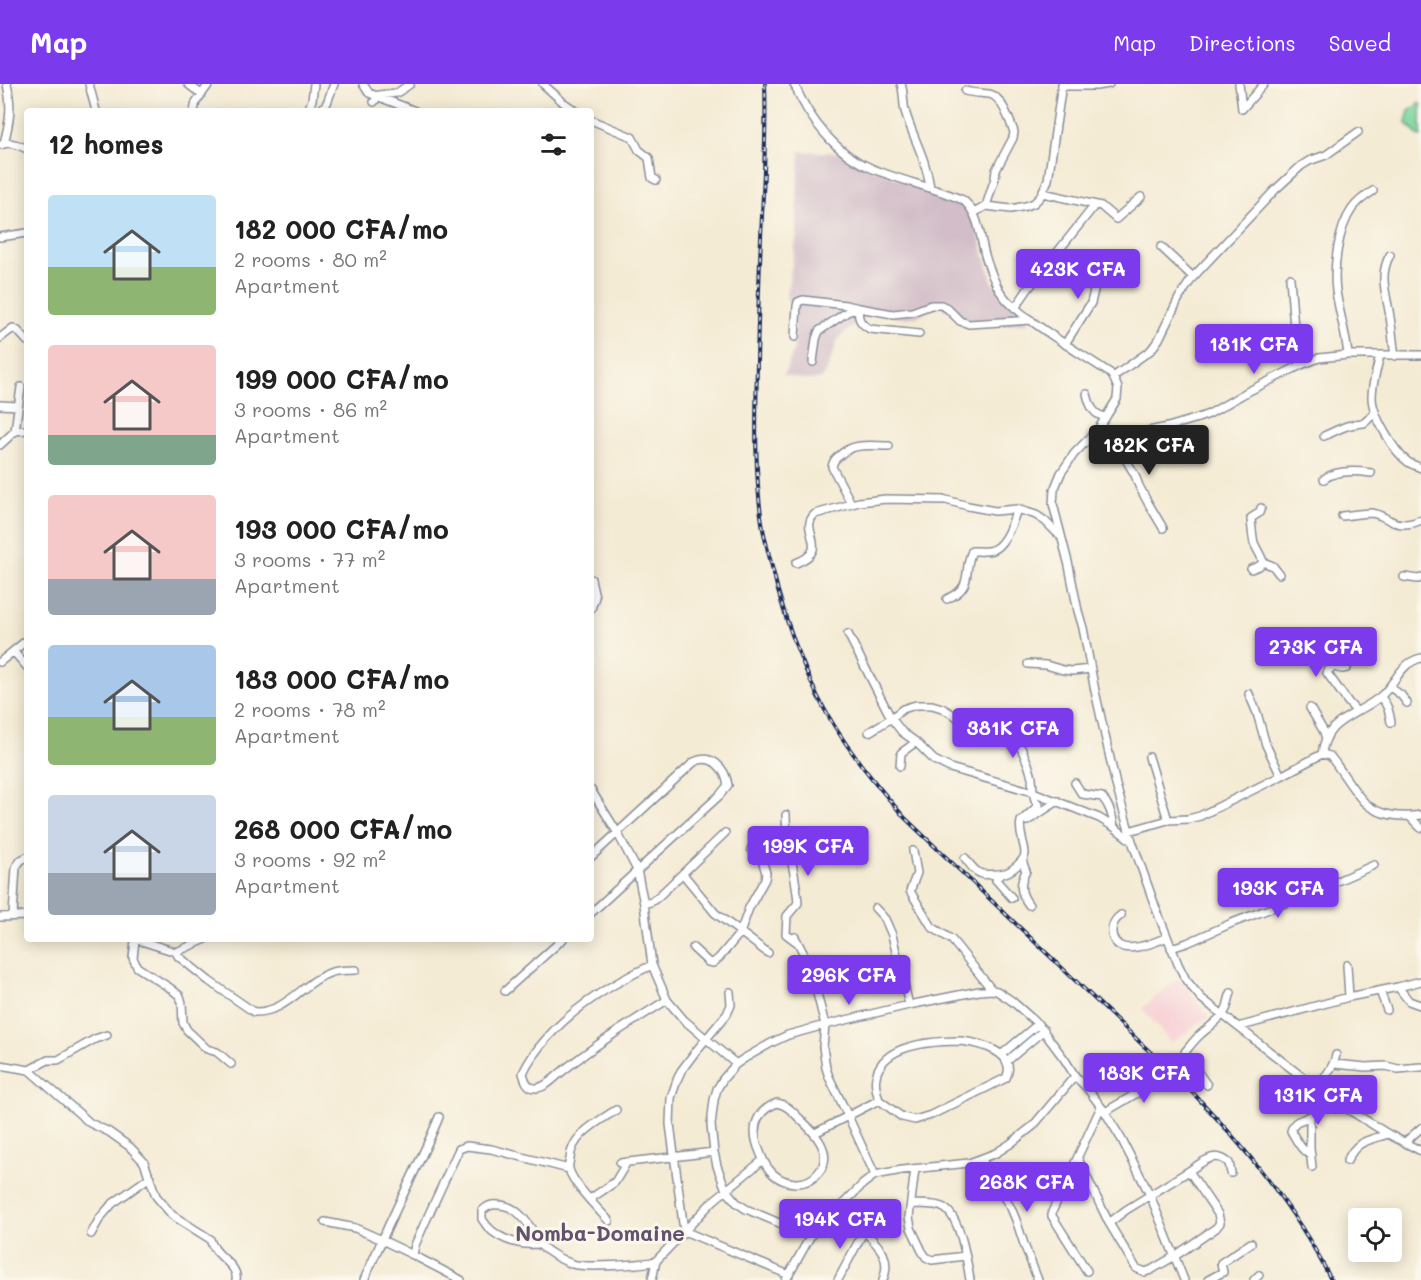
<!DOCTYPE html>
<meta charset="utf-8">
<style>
body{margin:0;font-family:Mali,sans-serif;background:#f2f2f2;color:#222;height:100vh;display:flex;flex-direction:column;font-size:22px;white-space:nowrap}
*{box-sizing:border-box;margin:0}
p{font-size:20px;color:#767676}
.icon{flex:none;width:33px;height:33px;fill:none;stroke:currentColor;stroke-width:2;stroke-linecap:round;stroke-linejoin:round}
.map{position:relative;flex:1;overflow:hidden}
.drawer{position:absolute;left:24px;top:24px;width:570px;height:834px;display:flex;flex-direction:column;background:#fff;border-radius:6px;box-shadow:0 3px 15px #0003}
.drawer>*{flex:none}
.tools{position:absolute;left:1348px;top:1124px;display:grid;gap:12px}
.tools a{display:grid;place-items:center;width:54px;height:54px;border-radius:6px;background:#fff;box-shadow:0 3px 15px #0003;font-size:30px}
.price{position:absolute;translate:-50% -51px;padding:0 14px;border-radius:6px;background:#7c3aed;color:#fff;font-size:20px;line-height:39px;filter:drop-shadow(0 2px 3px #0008)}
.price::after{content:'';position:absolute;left:50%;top:36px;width:18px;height:14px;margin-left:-9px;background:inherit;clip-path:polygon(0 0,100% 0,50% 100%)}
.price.on{background:#222;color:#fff}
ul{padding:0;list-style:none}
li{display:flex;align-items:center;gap:18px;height:150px;padding:0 24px}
li span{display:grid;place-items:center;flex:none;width:168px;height:120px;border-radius:6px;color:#555}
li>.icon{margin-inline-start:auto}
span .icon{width:72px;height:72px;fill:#fffc;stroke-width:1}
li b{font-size:26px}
h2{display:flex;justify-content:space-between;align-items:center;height:72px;padding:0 24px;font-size:26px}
header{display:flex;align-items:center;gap:36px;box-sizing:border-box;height:84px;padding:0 30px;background:#7c3aed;color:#fff}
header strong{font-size:28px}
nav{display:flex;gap:33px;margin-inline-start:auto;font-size:21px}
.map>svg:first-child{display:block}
</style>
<header>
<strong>Map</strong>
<nav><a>Map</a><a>Directions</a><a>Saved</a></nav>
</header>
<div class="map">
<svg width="1421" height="1196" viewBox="0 0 1421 1196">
<rect width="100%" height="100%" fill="#fbf7ec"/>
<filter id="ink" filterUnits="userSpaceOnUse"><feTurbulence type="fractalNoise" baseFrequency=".0167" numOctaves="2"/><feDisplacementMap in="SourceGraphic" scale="12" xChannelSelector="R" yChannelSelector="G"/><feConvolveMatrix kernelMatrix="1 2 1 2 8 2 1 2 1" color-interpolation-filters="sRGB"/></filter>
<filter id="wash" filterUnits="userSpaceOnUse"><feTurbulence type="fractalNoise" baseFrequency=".008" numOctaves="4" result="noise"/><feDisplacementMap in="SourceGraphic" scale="24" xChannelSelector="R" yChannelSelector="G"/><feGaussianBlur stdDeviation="1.35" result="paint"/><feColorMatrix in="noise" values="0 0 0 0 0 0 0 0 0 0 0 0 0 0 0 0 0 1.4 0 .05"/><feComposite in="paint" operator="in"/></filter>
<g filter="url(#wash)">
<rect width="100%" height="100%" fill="#f4ebd4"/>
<!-- built -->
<path fill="#f7cfd5" d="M1179 894 1209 933 1171 959 1142 924Z"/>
<!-- industrial -->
<path fill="#d2bdc8" d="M800 67 844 69 869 84 965 119 971 126 993 200 1030 239 976 241 958 234 936 219 917 233 898 234 876 226 855 240 838 255 828 283 821 295 806 296 784 291 794 266 795 221 786 215 797 151V115Z"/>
<!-- green -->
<path fill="#81d89c" stroke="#4e847d" stroke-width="1.5" d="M1421 19V53L1418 52 1406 38 1409 27Z"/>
</g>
<g filter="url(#ink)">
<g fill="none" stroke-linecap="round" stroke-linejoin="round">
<!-- minor casing -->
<g stroke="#888d99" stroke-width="10">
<path id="minor" d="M89 0 96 27
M188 0 201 10
M363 0 369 9 415 27
M543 0 564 19 576 27
M794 0C809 35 835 69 871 84 901 97 933 103 963 116 979 129 980 153 985 171 988 181 992 192 997 202 1004 216 1016 225 1029 235 1055 255 1083 271 1110 289L1113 293 1118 304 1117 315 1099 344 1074 370 1061 389 1054 406 1053 420 1069 482 1078 527 1083 544 1095 607 1116 701 1132 757 1155 822 1178 880 1186 896 1201 914 1328 1013 1388 1050 1421 1067
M901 0C904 8 903 19 905 27 913 54 926 74 930 103
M1239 0 1242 25 1264 0
M1062 2H1096L1109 0
M965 7C973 9 980 9 989 10 1001 11 1010 37 1014 48L1013 54 996 86 995 94 986 122
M374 18 379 11 397 9 410 0
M194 27 196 18 209 0
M308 27 312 16 314 0
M320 27 327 19 334 0
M591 36 632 53 639 66 649 74 652 94 656 96
M4 59C10 36 12 24 7 0
M1 61C10 57 19 61 27 65
M1043 109 1101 122 1116 135 1141 113
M974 129 986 122 1011 125 1026 122 1034 119 1040 113 1048 96 1062 0
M0 153 27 149
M1161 163 1193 193
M1390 171C1378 192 1387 211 1390 233 1392 245 1393 259 1395 272
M1290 194 1294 244 1301 281
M1015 224 1028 205 1095 121
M795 253 797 222 798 218 803 216 846 221 859 224C857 234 860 240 870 245L919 250
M0 254 13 244 18 247 27 257
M1065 260 1091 219 1098 190 1099 174
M1348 271C1346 249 1339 228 1336 207 1333 183 1338 145 1352 125 1357 118 1365 112 1373 107
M1380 271C1377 285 1372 299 1372 313 1372 331 1394 368 1408 378 1412 381 1417 382 1421 384
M813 278 816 255 819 247 847 228 859 224 893 230 912 228 931 221H941L947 224 960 237 969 240 1031 236
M1113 293 1151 266 1159 255 1179 214 1193 193 1275 106 1301 82 1309 77 1326 71 1358 48
M1087 310C1090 322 1093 331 1106 333
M0 321 18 322
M15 347 27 346
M1091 352H1125L1168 343 1198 334 1209 330 1245 309 1301 281 1319 274 1348 271H1421
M1112 352 1135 391 1139 402 1147 417 1163 444
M1324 352C1338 346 1349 339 1364 339L1375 329
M0 361 15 347 21 303
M1324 395C1336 386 1357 387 1371 389
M851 419 832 383C833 377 835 375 840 371 854 358 872 362 889 362
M1342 432C1352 431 1362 429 1371 429 1379 430 1383 433 1389 436 1400 442 1410 441 1421 436
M1263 478 1273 482 1279 490
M796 479C833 465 797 446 815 430L859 418 886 415 946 416 968 422 995 427 1017 425 1036 431 1045 437 1060 452
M1251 485 1259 482 1263 478C1261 471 1257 466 1254 459 1253 455 1251 438 1251 434L1259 429 1261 424
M1404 493 1418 495 1421 494
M591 495 595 513 591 525
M947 515C975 502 962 489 972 467 978 467 986 468 992 466 1005 461 1013 438 1017 425
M848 550 891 634 902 648 916 658 934 676 950 684 1033 708 1035 716 1039 721 1021 737C1018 749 1025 759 1025 770 1024 777 1012 787 1005 789 1001 790 986 791 982 790 974 788 970 780 965 774
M1352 558V569L1349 575 1347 584 1342 585 1334 583 1328 586 1327 589 1348 618 1356 627
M14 568 27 583
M0 578 27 556
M1028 580 1046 581 1063 586 1072 587 1091 585
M1390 603 1401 611 1407 619
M1249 610 1257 629 1266 661 1281 692
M1380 613C1388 620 1389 628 1391 638
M1310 624 1324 648 1326 655
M869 648 890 635 903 625 909 623 916 621H932L942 624 969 640 1015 656 1021 664 1028 680 1032 693 1033 708 1099 734 1114 743 1132 757
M1322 670 1330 672C1342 687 1351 704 1364 718 1378 732 1402 734 1421 731
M1149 673 1168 736
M900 682 901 669 916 658
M1075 699 1082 710 1102 713C1109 721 1113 733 1114 743
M591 706 617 748 637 786 644 820 652 881 667 916 684 936 736 980
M786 731C786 761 796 789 798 819L787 832 786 850 798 859
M1410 733 1421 744
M1027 737 1058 717
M1129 747 1168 736 1188 735 1200 732 1281 692 1322 670C1323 660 1326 652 1333 644 1347 630 1366 625 1381 612 1396 599 1400 579 1421 574
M913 767 917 789 910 807 932 843 952 856 992 906
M591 773 694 678C712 669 725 684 728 701L720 711 591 829
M1022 777 1026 787C1019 801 1020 809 1029 821
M683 790 715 829 768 869
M1002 790 997 793 996 796 1012 814
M644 820 651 818 659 812 725 749
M875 824 885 835 892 851 909 921
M1121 831C1109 839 1108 858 1123 863 1135 866 1156 858 1167 853
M13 832 16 783 21 776 27 773
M0 833 27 832
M795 853 809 880 819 917 825 941 823 963 826 984 829 993 848 1032 879 1016
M135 855 176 868
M206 855 176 868 178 872 209 897 254 928C288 929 303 897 332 888 340 886 348 886 356 886
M135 856 133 874 137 883 170 904 180 912 182 919 183 939 187 946 207 965 217 968 231 980
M693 864 708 878 713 879 719 874 740 849 749 824 765 795 766 789 760 769 751 765
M1171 864 1187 859 1232 839 1298 814 1374 781
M652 881C613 899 576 921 547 954 537 965 529 976 523 989 525 997 528 1005 537 1004 547 1003 556 992 564 986 596 960 632 938 667 916
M1347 881 1349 913
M1398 903 1409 917 1420 921
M505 907 563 855
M1380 907 1387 926
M730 908 731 921 727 930 696 967 681 987 677 996 671 1014 670 1040 684 1147 789 1191
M1238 943 1349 913 1398 903 1421 897
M961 957C978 959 1019 968 1006 994L931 1031 915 1036 902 1033 879 1016C877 1009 874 1000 876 993 882 959 935 957 961 957Z
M1001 971 1038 940
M1006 978 1044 946
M1334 980 1366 983 1386 982 1398 985 1421 983
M0 981 29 986 90 1039 109 1048 130 1063 144 1078 156 1112 172 1131 210 1155C214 1173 239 1180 236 1196
M29 986 48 976H58L95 955 107 951
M1207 1001 1186 971 1185 968C1190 962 1195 955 1201 950 1210 942 1219 937 1225 927 1229 921 1228 915 1231 909
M1315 1003C1324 994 1333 985 1336 971
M777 1019C787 1021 792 1027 799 1034 813 1047 835 1068 819 1088 806 1105 780 1101 768 1084 763 1078 761 1070 758 1063 751 1043 756 1027 777 1019Z
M1105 1028 1144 1005 1149 1001 1159 986
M1310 1032V1065L1312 1083
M815 1049 848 1032 875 1091
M1404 1059 1421 1044
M1311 1071C1301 1067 1296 1055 1291 1047 1295 1034 1301 1038 1310 1032 1317 1028 1322 1019 1328 1013
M982 1075 990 1092 1011 1124 1016 1136 1025 1163 1038 1196
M1078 1075 1109 1139 1136 1184 1145 1188 1151 1186 1175 1172 1216 1144 1220 1139 1218 1130 1189 1087 1126 1126 1109 1139
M1347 1077C1357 1056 1367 1057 1388 1050
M620 1079 714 1068
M915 1085 909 1133 911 1144 922 1167 926 1173 932 1176 965 1172
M1189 1087C1203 1078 1214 1066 1229 1079L1231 1089
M590 1115 615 1098 627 1078
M911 1120C920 1121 936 1119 944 1124 961 1134 967 1178 970 1196
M840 1122C848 1131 856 1139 864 1147 879 1162 892 1173 883 1196
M609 1137C599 1126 572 1099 569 1085 568 1082 569 1079 570 1075 571 1051 598 1038 616 1026
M325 1138 355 1144 382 1156 364 1196
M91 1150 100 1134 112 1120 150 1093
M810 1153 803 1149 746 1125 737 1119 726 1106 717 1082 714 1068 711 1041 714 1016 717 1005 723 995 736 980 745 974 773 958 788 951 825 941 909 921 979 907 992 906 997 907 1012 917 1038 940 1065 976 1075 992 1087 1004 1105 1028 1122 1056 1150 1111 1184 1196
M538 1160C517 1162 493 1154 482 1135V1127C487 1122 491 1120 499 1121 515 1121 526 1136 534 1149 536 1153 537 1158 540 1161 548 1168 562 1176 572 1180 585 1184 641 1181 656 1177L713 1117 763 1076
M413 1171 382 1156C400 1115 422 1075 439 1033
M1087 1187 1052 1132V1128L1101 1023
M461 1196 413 1171 415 1161 423 1143 459 1065 467 1062 491 1065 569 1085
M652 1196 656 1177
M786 1196 810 1153 863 1100 875 1091 902 1086 969 1079 996 1069 1010 1060 1033 1042 1075 992
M838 1196 864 1147
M1208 1196 1223 1188 1221 1179 1251 1159
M1254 1196 1259 1191"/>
</g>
<!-- minor -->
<use href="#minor" stroke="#fff" stroke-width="7"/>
<!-- rail casing -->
<g stroke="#1b2f5e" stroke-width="4">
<path id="rail" d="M765 0C767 51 763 103 761 154 759 195 758 236 757 277 756 333 754 390 763 445 767 465 773 486 778 507 788 543 801 578 818 613 840 657 873 697 905 734L1192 1008C1246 1064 1297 1126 1331 1196"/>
</g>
<!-- rail -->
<use href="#rail" stroke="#fbf7ec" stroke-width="1.5" stroke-dasharray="4.5" stroke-linecap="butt"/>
</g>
</g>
<g text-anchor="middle" stroke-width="6" stroke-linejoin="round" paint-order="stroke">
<!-- district labels -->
<g font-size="21" font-weight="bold" fill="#61526e" stroke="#fbf7ec">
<text x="600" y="1157">Nomba-Domaine</text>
</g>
</g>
</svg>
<div class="tools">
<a><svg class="icon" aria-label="locate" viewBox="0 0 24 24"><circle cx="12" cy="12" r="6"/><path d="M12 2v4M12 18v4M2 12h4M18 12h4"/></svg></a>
</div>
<b class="price" style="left:1078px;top:216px">423K CFA</b>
<b class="price" style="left:1254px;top:291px">181K CFA</b>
<b class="price on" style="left:1149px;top:392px">182K CFA</b>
<b class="price" style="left:1316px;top:594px">273K CFA</b>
<b class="price" style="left:1013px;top:675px">381K CFA</b>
<b class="price" style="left:808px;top:793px">199K CFA</b>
<b class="price" style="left:1278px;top:835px">193K CFA</b>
<b class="price" style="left:849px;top:922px">296K CFA</b>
<b class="price" style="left:1144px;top:1020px">183K CFA</b>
<b class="price" style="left:1318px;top:1042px">131K CFA</b>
<b class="price" style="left:1027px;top:1129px">268K CFA</b>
<b class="price" style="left:840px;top:1166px">194K CFA</b>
<section class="drawer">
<h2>12 homes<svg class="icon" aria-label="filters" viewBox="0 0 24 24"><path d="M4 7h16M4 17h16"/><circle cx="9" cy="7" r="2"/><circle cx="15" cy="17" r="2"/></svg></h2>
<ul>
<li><span style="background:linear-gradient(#bfe0f5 60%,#8fb573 0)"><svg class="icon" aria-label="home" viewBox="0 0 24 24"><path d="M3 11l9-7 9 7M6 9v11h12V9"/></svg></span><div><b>182 000 CFA/mo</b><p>2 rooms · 80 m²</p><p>Apartment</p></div></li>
<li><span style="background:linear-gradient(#f6c9c9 75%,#7fa58c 0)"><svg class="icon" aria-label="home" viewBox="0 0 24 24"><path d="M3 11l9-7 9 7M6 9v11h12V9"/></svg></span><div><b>199 000 CFA/mo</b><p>3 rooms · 86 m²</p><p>Apartment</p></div></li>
<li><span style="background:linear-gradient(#f6c9c9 70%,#9aa5b1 0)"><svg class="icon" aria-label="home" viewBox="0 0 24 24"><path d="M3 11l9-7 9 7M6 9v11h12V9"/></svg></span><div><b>193 000 CFA/mo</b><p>3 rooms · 77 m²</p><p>Apartment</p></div></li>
<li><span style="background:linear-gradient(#a9c7e8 60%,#8fb573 0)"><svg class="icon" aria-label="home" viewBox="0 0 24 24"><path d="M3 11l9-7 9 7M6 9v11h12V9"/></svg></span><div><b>183 000 CFA/mo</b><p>2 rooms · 78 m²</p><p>Apartment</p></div></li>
<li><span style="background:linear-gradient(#c9d6e8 65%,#9aa5b1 0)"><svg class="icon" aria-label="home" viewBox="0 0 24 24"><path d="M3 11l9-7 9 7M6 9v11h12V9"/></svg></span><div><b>268 000 CFA/mo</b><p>3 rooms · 92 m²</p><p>Apartment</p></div></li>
</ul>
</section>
</div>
